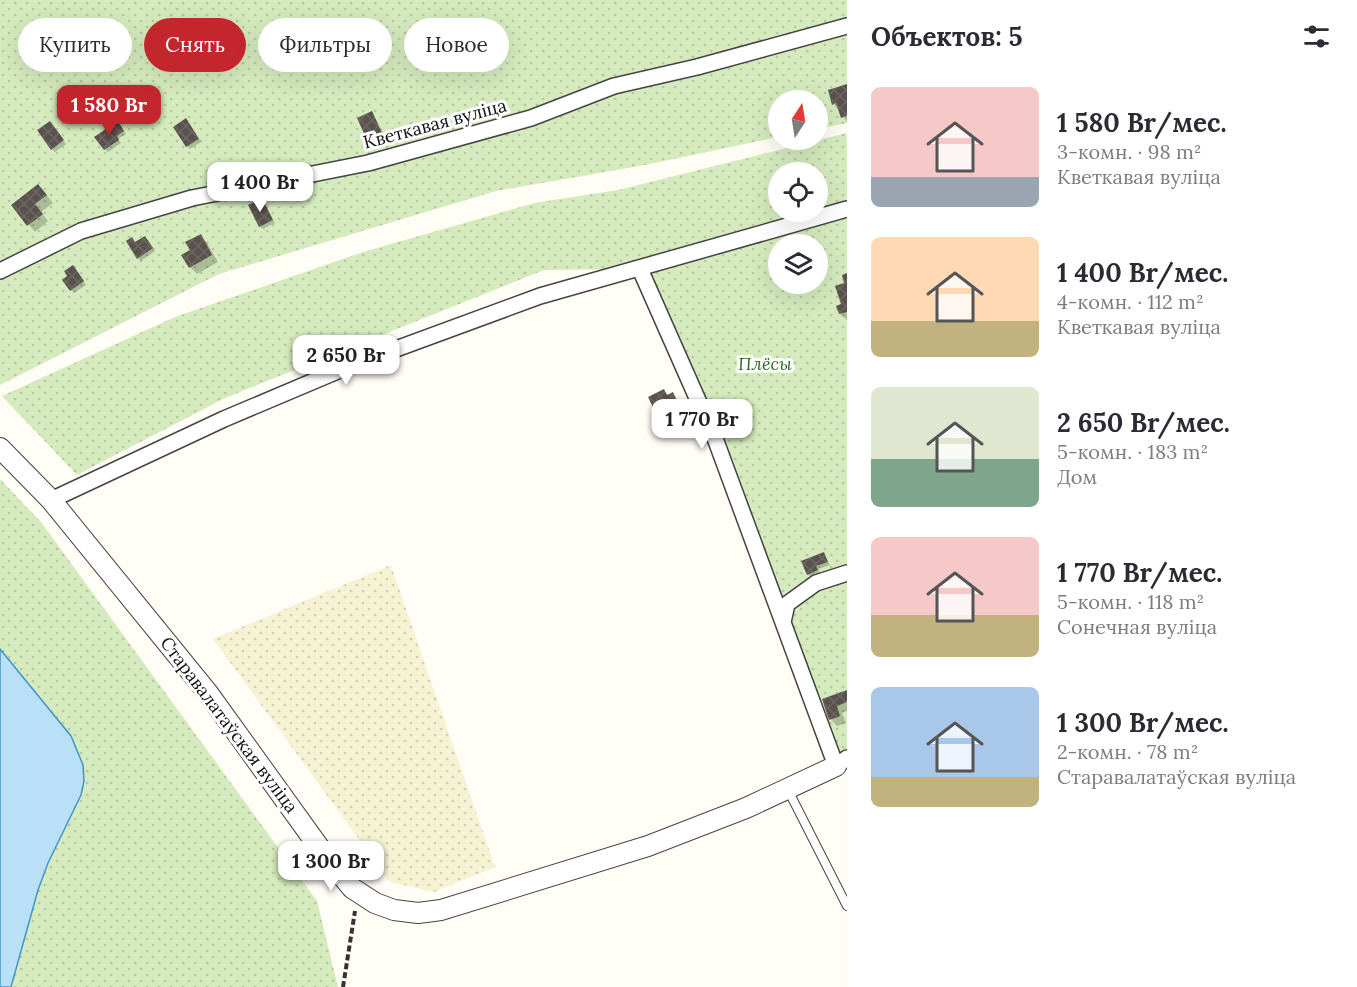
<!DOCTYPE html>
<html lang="ru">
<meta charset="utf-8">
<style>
body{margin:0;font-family:Lora,serif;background:#f2f2f3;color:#2b2b33;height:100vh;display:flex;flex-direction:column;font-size:22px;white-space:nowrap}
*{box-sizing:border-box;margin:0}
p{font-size:20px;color:#7c7c81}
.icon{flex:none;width:33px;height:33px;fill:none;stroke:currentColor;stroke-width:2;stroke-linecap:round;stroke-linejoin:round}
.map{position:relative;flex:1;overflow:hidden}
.sheet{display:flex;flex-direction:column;background:#fff;width:510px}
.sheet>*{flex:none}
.hud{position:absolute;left:18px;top:18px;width:570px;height:54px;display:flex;gap:12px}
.needle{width:39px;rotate:12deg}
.tools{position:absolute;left:768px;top:90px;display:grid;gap:12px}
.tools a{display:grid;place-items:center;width:60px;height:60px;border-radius:50%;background:#fff;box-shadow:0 6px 24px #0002;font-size:30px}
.price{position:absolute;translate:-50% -51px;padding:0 14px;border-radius:12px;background:#fff;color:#222;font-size:20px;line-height:39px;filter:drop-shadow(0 2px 3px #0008)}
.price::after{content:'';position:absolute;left:50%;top:36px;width:18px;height:14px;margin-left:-9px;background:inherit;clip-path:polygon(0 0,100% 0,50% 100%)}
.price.on{background:#c4262e;color:#fff}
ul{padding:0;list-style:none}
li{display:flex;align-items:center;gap:18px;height:150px;padding:0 24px}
li span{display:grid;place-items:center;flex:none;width:168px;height:120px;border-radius:9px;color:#555}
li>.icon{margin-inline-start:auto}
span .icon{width:72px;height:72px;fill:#fffc;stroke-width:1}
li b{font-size:26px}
h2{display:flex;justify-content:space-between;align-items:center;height:72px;padding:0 24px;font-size:26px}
.pill{padding:0 21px;border-radius:27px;background:#fff;box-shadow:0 6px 24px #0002;font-size:21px;line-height:54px}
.pill.on{background:#c4262e;color:#fff}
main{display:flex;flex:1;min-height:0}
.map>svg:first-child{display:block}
</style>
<main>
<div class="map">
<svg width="847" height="987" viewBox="0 0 847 987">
<defs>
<pattern id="farmland-dots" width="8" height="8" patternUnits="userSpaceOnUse" patternTransform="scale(1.5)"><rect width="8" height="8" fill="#f6f3d4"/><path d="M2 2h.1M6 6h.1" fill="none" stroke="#d2cfb5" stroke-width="1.8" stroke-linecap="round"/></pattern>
<pattern id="grass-dots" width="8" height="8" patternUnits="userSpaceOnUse" patternTransform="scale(1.5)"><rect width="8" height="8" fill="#d5ebbd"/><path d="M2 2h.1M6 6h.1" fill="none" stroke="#b6c8a1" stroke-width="1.8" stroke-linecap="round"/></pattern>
<pattern id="building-cross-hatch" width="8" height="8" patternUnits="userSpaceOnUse" patternTransform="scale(1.5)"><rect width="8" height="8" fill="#5a524d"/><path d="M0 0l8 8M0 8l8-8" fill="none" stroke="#6d6662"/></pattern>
</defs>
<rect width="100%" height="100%" fill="#fffdf5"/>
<!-- farmland -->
<path fill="url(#farmland-dots)" d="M391 565 495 867 434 892 390 882 213 639Z"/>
<!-- grass -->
<path fill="url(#grass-dots)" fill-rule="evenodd" d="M0 0H847V123L818 129V100H778V137L645 165 496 191 219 274 0 385Z
M847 133V749L836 766 640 269 544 270 225 398 77 475 2 396 175 317 363 252 534 203 618 190ZM778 172H818V212H778ZM778 244H818V284H778Z
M0 479 41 522 317 901 338 987H11L38 890 48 863 81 795 84 781 83 765 71 736 0 649Z"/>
<!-- water -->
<path fill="#b9e0f7" stroke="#3f96cf" stroke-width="1.5" d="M0 649 71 736 83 765 84 781 81 795 48 863 38 890 11 987H0Z"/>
<!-- shadow -->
<path fill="#0003" d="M847 85V122L834 104Z
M374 116 384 136 371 142 368 139Z
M189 123 201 142 190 149 187 146Z
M52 126 66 144 55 152 52 149Z
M121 126 126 134 118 139 121 143 108 152 105 149Z
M45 193 53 203 41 212 48 221 35 232 13 205Z
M262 200 275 223 263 229 260 226Z
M201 236 207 243 218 262 197 274 190 267 192 251Z
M148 241 155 251 141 261 138 258 136 244Z
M76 270 86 285 74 293 71 290Z
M847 275V320L840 314Z
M664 391 669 396 673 394 683 408 677 410 682 421 668 428 661 421Z
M823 554 830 565 818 569 820 573 811 577 808 574Z
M847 692V711L842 713 846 723 837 726 831 719 824 700Z"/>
<!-- building -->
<path fill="url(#building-cross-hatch)" d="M847 84V116L841 118 836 103 832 105 828 90Z
M372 111 382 133 367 140 357 118Z
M186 118 199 139 186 147 173 127Z
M50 121 64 140 51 150 37 130Z
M118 121 124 131 117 136 119 140 104 150 94 137Z
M38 184 47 195 35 204 43 214 27 226 11 205Z
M262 198 273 220 259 227 248 205Z
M201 234 212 255 189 268 181 255 190 250 185 242Z
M145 236 153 248 137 259 126 241 132 237 135 242Z
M73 265 84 281 70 291 62 280 67 276 64 271Z
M847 273V312L839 314 836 306 841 304 835 286 844 283 842 275Z
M664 389 667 395 673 392 677 401 672 403 677 414 660 422 648 397Z
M824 552 828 562 816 566 818 570 807 575 801 561Z
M847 690V702L837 706 840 716 829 720 822 699Z"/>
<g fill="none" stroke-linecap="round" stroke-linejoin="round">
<!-- service casing -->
<g stroke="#444" stroke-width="10">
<path id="service" d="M788 790 847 906"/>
</g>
<!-- minor casing -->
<g stroke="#444" stroke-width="18">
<path id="minor" d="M640 269 716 441 836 766 847 758
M0 271 81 231 192 198 368 163 531 118 614 86 697 67 847 26
M51 500 224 419 347 367 540 296 847 209
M783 622 787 604 816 583 847 573"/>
</g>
<!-- tertiary casing -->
<g stroke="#444" stroke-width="22">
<path id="tertiary" d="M0 448 51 500 208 693 324 854 352 888 375 903 394 910 418 913 441 910 648 846 746 808 836 766"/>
</g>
<!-- path -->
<path stroke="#333" stroke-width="4" stroke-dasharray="6 3" stroke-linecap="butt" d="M343 987 355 911"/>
<!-- service -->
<use href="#service" stroke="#fff" stroke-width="8"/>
<!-- minor -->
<use href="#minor" stroke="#fff" stroke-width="15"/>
<!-- tertiary -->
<use href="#tertiary" stroke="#fff" stroke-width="20"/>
</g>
<g text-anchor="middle" stroke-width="6" stroke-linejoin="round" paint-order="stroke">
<!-- street labels -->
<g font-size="18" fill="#111" stroke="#fff">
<text transform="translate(435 124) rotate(-15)" y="6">Кветкавая вуліца</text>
<text transform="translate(229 725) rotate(53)" y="6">Старавалатаўская вуліца</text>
</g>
<!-- park labels -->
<g font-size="18" font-style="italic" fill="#2f6b1f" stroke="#fff">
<text x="765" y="370">Плёсы</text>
</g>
</g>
</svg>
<div class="tools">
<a><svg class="needle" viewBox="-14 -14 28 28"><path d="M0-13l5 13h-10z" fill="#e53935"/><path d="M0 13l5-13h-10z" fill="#7c7c81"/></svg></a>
<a><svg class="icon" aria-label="locate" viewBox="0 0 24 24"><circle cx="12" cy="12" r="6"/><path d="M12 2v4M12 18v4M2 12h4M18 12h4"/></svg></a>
<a><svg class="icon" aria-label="layers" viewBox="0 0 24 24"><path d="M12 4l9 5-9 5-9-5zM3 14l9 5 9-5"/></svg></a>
</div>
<b class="price on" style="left:109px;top:136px">1 580 Br</b>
<b class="price" style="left:260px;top:213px">1 400 Br</b>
<b class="price" style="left:346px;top:386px">2 650 Br</b>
<b class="price" style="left:702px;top:450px">1 770 Br</b>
<b class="price" style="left:331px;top:892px">1 300 Br</b>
<div class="hud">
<a class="pill">Купить</a>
<a class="pill on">Снять</a>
<a class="pill">Фильтры</a>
<a class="pill">Новое</a>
</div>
</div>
<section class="sheet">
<h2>Объектов: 5<svg class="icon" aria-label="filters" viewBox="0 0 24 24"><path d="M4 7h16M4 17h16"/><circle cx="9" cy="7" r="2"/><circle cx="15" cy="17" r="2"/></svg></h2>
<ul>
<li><span style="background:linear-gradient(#f6c9c9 75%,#9aa5b1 0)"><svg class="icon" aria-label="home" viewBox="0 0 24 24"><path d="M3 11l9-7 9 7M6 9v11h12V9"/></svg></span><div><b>1 580 Br/мес.</b><p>3-комн. · 98 m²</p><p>Кветкавая вуліца</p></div></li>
<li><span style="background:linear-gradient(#ffd9b3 70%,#c2b280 0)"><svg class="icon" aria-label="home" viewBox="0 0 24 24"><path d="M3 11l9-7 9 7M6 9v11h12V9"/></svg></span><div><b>1 400 Br/мес.</b><p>4-комн. · 112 m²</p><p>Кветкавая вуліца</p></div></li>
<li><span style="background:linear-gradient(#dfe7d0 60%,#7fa58c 0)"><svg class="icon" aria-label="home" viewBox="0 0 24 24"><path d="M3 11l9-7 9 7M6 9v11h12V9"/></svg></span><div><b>2 650 Br/мес.</b><p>5-комн. · 183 m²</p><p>Дом</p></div></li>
<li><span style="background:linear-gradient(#f6c9c9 65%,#c2b280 0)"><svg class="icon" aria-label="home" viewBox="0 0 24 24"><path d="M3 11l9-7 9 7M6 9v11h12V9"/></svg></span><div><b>1 770 Br/мес.</b><p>5-комн. · 118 m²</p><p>Сонечная вуліца</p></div></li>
<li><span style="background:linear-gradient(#a9c7e8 75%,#c2b280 0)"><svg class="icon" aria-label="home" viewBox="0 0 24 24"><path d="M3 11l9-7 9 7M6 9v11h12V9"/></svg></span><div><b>1 300 Br/мес.</b><p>2-комн. · 78 m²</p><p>Старавалатаўская вуліца</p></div></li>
</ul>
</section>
</main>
